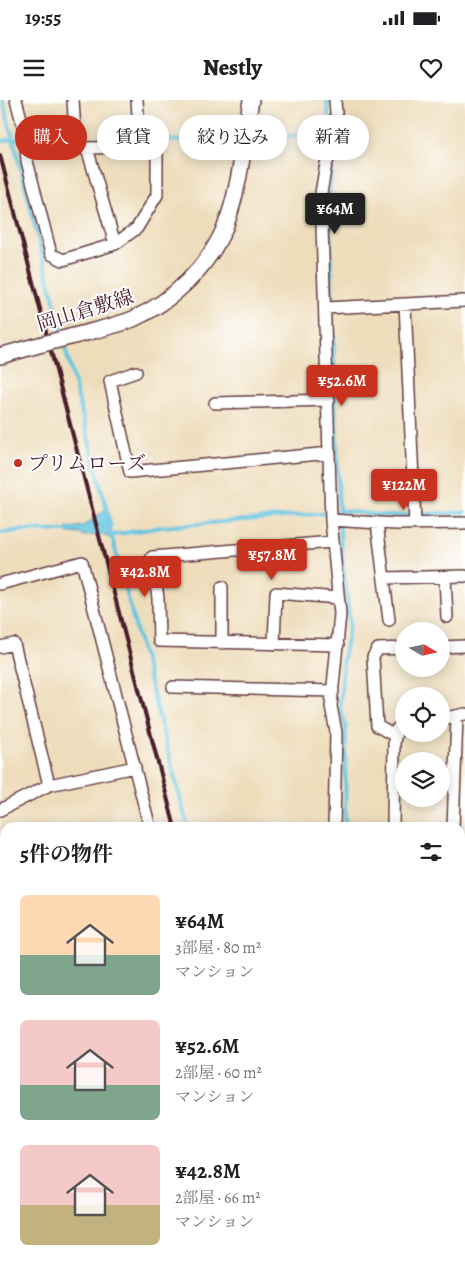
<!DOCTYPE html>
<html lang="ja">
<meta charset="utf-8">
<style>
body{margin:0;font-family:Alegreya,"Noto Serif JP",serif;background:#f6f6f6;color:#202124;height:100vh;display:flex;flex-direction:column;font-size:19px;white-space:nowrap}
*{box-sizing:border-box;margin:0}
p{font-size:16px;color:#757577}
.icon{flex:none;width:28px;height:28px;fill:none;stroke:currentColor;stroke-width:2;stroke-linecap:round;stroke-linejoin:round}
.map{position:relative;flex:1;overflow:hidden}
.panel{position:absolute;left:0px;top:722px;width:465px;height:446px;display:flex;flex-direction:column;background:#fff;border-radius:15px 15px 0 0;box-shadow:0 2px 12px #0003}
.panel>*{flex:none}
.guide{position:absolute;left:15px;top:15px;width:435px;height:45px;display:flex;gap:10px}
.needle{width:32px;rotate:99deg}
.fabs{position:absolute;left:395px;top:522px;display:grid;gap:10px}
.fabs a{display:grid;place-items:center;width:55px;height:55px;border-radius:50%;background:#fff;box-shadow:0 2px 12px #0003;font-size:25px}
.price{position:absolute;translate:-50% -42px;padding:0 11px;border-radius:5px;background:#c8321e;color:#fff;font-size:16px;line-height:32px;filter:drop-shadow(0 1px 2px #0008)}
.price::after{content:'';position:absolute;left:50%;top:30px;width:15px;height:11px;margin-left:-8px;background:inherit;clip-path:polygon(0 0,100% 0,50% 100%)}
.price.active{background:#222;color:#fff}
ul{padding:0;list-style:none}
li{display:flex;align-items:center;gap:15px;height:125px;padding:0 20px}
li span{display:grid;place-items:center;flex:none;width:140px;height:100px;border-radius:8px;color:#555}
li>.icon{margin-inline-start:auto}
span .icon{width:60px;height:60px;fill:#fffc;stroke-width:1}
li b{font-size:21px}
h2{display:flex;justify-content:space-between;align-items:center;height:60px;padding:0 20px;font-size:21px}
.pill{padding:0 18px;border-radius:22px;background:#fff;box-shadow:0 2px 12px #0003;font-size:18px;line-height:45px}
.pill.active{background:#c8321e;color:#fff}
.status{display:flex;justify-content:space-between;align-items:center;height:35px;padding:0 25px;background:#fff;direction:ltr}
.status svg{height:14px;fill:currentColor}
header{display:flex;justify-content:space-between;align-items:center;height:65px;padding:0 20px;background:#fff;font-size:22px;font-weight:800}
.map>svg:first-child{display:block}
</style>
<div class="status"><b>19:55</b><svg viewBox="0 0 49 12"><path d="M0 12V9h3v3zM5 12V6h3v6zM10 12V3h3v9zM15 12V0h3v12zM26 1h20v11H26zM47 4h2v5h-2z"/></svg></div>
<header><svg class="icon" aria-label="menu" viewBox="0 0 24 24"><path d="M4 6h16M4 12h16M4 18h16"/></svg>Nestly<svg class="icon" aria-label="heart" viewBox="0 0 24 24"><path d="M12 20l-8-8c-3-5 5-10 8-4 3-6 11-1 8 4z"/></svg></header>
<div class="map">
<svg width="465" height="1168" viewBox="0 0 465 1168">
<rect width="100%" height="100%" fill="#fff"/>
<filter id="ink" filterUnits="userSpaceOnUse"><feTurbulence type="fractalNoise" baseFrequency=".02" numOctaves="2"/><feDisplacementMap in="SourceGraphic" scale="10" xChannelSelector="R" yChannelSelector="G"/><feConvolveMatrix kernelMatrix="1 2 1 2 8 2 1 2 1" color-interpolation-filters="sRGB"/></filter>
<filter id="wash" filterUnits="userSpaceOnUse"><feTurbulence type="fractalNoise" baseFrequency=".0096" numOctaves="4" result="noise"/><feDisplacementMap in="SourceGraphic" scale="20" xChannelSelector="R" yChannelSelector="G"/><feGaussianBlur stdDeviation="1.12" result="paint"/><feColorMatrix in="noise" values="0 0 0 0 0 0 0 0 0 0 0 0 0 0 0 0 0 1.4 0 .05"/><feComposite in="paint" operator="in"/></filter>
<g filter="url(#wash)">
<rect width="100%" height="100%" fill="#edb"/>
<!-- water -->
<path fill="#62c5e0" stroke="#567286" d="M107 409 113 441C104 432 94 436 82 436L81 434 66 433 67 428 83 426Z"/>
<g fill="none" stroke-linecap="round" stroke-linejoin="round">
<!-- stream -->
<path stroke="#62c5e0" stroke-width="4" d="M3 0 63 236
M327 0 331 45
M257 39 303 35 330 42
M0 41 12 39C86 39 160 42 234 40
M332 60 329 96 339 409 341 448 350 523 343 560 340 607 346 628 345 728
M64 243 111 427
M338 410 389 416 465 412
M0 433 24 430 69 431
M112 435 161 427 329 413
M112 437 188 728
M460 801H465"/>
</g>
</g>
<g filter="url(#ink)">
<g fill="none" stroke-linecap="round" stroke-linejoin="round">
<!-- minor casing -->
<g stroke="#633c41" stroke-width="14">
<path id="minor" d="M16 0 25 33 27 61 51 154 63 160 115 144 137 128 157 95V52L140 47 27 49
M73 0 76 48
M137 0 140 47
M87 48 115 144
M405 204 415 424
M325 208 465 201
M136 272 110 281 130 372 330 353
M215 303 329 300
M331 420 396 424 465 423
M377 423 389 520
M332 442 152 457 158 498 159 541 338 545
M445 477 447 517
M384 478 465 476
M0 484 82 462 150 728
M222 543V487
M274 544 276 493 338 498
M0 547 14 544 49 685
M441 547 465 546
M173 587 333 591
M441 619 465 614
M395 636 377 626 373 557 378 549 404 548
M0 710 49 685 135 667
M334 728 336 632 331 606 340 514 331 420 321 93 326 64 338 40 335 0
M393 728 394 642 397 629 404 628
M453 728 457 616
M460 831H465
M0 931 5 934
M460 1046 465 1047
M83 1168V1164
M141 1168 142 1164
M353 1168V1164
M460 1168 465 1093"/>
</g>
<!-- major casing -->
<g stroke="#633c41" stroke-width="18">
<path id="major" d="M70 237C91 231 113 227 133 219 172 202 208 167 225 127 240 89 244 40 251 0
M0 256 35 246"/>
</g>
<!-- minor -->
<use href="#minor" stroke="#fff" stroke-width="11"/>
<!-- major -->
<use href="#major" stroke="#fff" stroke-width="15"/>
<!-- rail -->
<path stroke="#4a1f2b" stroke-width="4" d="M0 55 175 728
M281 1164 282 1168"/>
<!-- major-bridge casing -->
<g stroke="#633c41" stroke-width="18" stroke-linecap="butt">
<path id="major-bridge" d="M35 246 70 237"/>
</g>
<!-- major-bridge -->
<use href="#major-bridge" stroke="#fff" stroke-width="15"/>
</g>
</g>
<!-- markers -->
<circle fill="#c8321e" stroke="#fff" stroke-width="2" cx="18" cy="363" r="5"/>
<g text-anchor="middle" stroke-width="4" stroke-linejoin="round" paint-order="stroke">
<!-- street labels -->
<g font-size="20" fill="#4a1f2b" stroke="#fff">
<text transform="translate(85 210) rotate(-17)" y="7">岡山倉敷線</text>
</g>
<!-- poi labels -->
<g font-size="20" fill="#4a1f2b" stroke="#fff" text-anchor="start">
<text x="28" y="370">プリムローズ</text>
</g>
</g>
</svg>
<div class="fabs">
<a><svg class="needle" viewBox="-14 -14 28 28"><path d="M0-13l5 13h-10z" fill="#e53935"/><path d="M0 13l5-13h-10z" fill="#757577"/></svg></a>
<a><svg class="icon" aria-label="locate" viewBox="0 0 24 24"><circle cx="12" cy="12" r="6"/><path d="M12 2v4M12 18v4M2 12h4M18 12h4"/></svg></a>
<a><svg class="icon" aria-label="layers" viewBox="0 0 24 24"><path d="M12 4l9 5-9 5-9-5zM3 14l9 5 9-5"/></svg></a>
</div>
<b class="price active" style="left:335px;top:135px">¥64M</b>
<b class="price" style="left:342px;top:307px">¥52.6M</b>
<b class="price" style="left:404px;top:411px">¥122M</b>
<b class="price" style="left:272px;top:481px">¥57.8M</b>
<b class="price" style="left:145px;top:498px">¥42.8M</b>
<div class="guide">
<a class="pill active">購入</a>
<a class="pill">賃貸</a>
<a class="pill">絞り込み</a>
<a class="pill">新着</a>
</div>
<section class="panel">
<h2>5件の物件<svg class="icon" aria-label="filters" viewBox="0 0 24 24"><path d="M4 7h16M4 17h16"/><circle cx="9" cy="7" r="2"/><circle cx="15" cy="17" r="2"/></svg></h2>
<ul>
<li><span style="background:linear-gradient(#ffd9b3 60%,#7fa58c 0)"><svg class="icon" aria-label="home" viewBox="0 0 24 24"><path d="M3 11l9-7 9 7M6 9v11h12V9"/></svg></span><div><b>¥64M</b><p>3部屋 · 80 m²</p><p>マンション</p></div></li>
<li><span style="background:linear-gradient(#f6c9c9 65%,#7fa58c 0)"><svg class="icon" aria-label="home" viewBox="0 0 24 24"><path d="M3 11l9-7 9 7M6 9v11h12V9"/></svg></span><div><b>¥52.6M</b><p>2部屋 · 60 m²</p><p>マンション</p></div></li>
<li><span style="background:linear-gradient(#f6c9c9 60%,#c2b280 0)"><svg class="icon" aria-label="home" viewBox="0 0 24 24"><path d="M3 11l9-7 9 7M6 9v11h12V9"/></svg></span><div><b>¥42.8M</b><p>2部屋 · 66 m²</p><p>マンション</p></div></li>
</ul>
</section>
</div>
